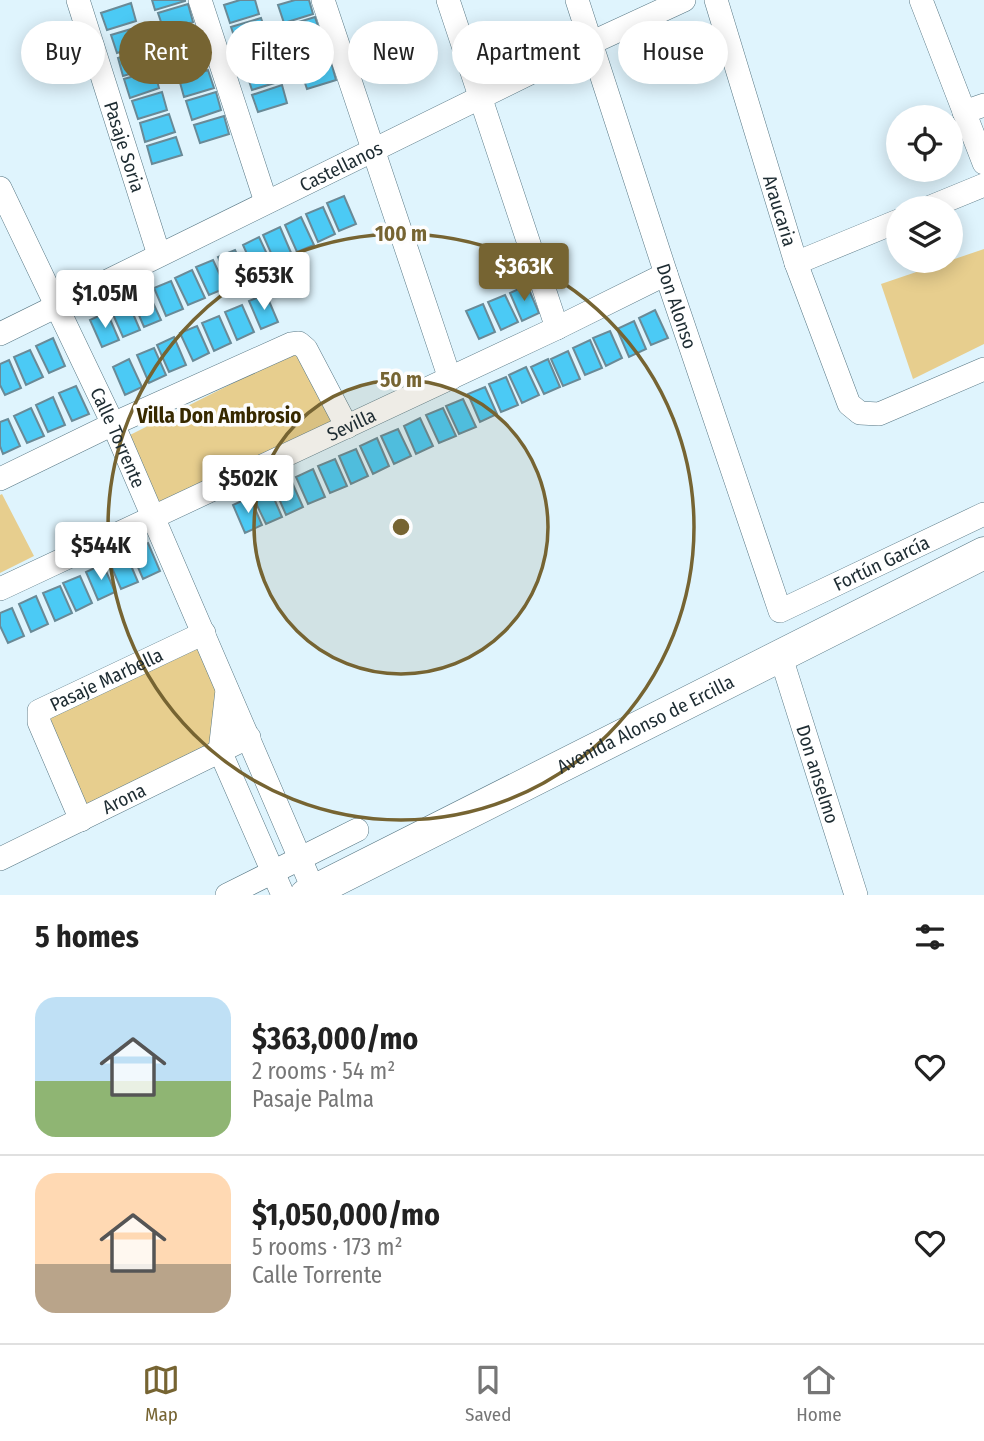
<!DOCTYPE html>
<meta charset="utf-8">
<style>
body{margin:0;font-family:"Fira Sans Condensed",sans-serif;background:#f2f2f2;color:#222;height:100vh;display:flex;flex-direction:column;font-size:26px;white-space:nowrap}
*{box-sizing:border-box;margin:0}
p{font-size:23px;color:#767676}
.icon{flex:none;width:38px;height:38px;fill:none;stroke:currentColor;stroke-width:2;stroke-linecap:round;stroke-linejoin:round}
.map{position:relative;height:895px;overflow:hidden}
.details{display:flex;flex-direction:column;background:#fff;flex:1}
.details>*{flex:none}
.hud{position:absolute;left:21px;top:21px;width:943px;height:63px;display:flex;gap:14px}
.tools{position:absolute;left:886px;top:105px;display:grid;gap:14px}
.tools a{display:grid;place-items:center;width:77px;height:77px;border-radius:50%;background:#fff;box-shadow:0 4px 18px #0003;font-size:35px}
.price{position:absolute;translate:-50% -60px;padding:0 16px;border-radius:7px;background:#fff;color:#222;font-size:23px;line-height:46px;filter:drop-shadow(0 2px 4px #0008)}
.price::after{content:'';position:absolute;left:50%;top:42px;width:21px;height:16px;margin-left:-10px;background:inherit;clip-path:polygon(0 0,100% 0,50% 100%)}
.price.current{background:#766432;color:#fff}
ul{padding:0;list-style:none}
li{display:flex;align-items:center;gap:21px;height:175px;padding:0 35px}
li+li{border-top:2px solid #e0e0e0}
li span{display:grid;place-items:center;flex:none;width:196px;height:140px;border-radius:21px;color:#555}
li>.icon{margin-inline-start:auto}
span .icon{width:84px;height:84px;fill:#fffc;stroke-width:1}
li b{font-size:30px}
h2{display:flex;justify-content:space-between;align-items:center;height:84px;padding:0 35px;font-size:30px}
.tag{padding:0 24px;border-radius:32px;background:#fff;box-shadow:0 4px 18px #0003;font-size:24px;line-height:63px}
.tag.current{background:#766432;color:#fff}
.menu{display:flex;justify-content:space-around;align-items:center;height:98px;border-top:2px solid #e0e0e0;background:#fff;font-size:19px;color:#767676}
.menu a{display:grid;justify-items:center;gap:4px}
.menu .current{color:#766432}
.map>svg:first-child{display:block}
</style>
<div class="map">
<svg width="984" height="895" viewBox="0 0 984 895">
<rect width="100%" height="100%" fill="#dff4fd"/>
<!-- green -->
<path fill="#e7ce8e" d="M984 249V344L913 379 881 284Z
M297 351 338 422 161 506 128 436Z
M2 494 34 556 0 573V495Z
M197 640 218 689 212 749 82 814 47 710Z"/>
<!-- building -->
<path fill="#4bcaf5" stroke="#698a97" stroke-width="2" d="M152 0H185V1L155 10Z
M240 0H255L259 14 230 23 224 5Z
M295 0H309L313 14 284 23 278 5Z
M131 3 136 21 107 30 101 13Z
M188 4 193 22 164 31 158 13Z
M315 17 321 35 291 44 286 26Z
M261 18 267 36 237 45 231 27Z
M141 26 146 44 117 53 111 35Z
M194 26 200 43 170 53 164 35Z
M269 40 274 58 245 67 239 49Z
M323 40 329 58 299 67 293 49Z
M201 48 207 66 177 75 172 57Z
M148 49 153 67 123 76 118 58Z
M331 62 336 80 307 89 301 71Z
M276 63 281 81 252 90 246 72Z
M154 70 159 88 130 98 124 79Z
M208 70 214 88 184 97 179 79Z
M282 85 287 103 258 112 252 95Z
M162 92 167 110 138 119 132 101Z
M216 92 221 110 192 120 186 101Z
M169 114 175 132 145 142 140 123Z
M224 116 229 134 200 143 194 125Z
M176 137 182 155 152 164 147 146Z
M344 196 356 224 339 231 327 203Z
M323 207 335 234 318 242 306 214Z
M301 217 314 245 297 252 285 225Z
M280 227 292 255 275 262 263 235Z
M259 237 272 265 255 272 243 245Z
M235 250 247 277 230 285 218 257Z
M213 260 226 288 209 295 196 267Z
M192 270 205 298 188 305 175 278Z
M171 281 183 309 166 316 154 288Z
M527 285 539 313 522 321 510 293Z
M148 292 161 320 144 327 132 299Z
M266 294 278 322 261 329 249 301Z
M505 295 518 322 501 330 488 302Z
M128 302 140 330 123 337 111 310Z
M483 304 495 332 479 339 466 311Z
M242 305 254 332 237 340 225 312Z
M655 310 668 338 651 345 639 318Z
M107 312 119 340 102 347 90 320Z
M219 316 231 343 214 351 202 323Z
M634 321 646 349 629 357 617 329Z
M197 326 209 353 193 361 180 333Z
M610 331 622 358 606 366 593 338Z
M174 337 186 365 169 372 157 345Z
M53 338 65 366 49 373 36 346Z
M590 340 602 368 585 375 573 348Z
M154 348 166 375 149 383 137 355Z
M30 350 43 377 26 385 14 357Z
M568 351 580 379 563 386 551 359Z
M129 359 142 387 125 395 113 367Z
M548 359 560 387 544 394 531 367Z
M9 360 21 388 5 395 0 385V364Z
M526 367 539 395 522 403 509 375Z
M506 377 518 405 501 412 489 384Z
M76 386 89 414 72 421 59 393Z
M485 387 497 414 480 422 468 394Z
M53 397 65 425 48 432 36 405Z
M463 399 476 427 459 434 446 406Z
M31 408 44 436 27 443 14 416Z
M443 408 456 436 439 443 426 415Z
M420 418 433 446 416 454 404 426Z
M8 419 20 446 3 454 0 446V422Z
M398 429 411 456 394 464 381 436Z
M377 438 389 466 373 474 360 446Z
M356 449 368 476 351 484 339 456Z
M335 459 347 486 330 493 318 466Z
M313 469 325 497 308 504 296 477Z
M291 480 303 507 286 515 274 487Z
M270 489 282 517 266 524 253 497Z
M250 497 262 525 245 533 233 505Z
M148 543 160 571 143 579 131 551Z
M126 554 138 582 121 589 109 561Z
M103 564 115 592 98 600 86 572Z
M80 576 92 603 76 611 63 583Z
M60 586 72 613 55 621 43 593Z
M36 596 48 624 31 632 19 604Z
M12 608 24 636 8 643 0 626V613Z"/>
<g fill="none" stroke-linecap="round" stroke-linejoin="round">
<!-- minor casing -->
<g stroke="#577784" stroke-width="24">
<g id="minor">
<path id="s1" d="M78 0 159 255"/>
<path d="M200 0 266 202"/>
<path d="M323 0 450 379"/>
<path d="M448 0 557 328"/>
<path id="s2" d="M577 0 666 274 780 611 984 514"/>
<path id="s3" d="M716 0 796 263 849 404 860 413 879 414 984 369"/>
<path d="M921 0 984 163"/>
<path d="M964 112 984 105"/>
<path id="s4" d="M0 188 113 424 314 891"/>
<path d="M928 208 984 185"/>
<path d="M796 263 898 221"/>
<path id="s5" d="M0 334 591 43 684 0"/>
<path d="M0 479 113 424 291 344 299 343 306 349 347 427"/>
<path id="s6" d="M0 589 557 328 666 274"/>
<path id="s7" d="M780 654 856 895"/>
<path d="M227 690 220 751 283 895"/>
<path id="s8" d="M81 820 39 722V711L204 633"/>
<path id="s9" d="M0 859 249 737"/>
<path d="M227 895 357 830"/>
</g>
</g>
<!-- secondary casing -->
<g stroke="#577784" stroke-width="33">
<g id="secondary">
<path id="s10" d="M306 895 984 553"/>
</g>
</g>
<!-- minor -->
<use href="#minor" stroke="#fff" stroke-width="23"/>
<!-- secondary -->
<use href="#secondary" stroke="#fff" stroke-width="32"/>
</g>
<!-- distance rings -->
<circle cx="401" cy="527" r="147" fill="#766432" fill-opacity=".12"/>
<g fill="none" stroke="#766432" stroke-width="3.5">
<circle cx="401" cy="527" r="147"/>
<circle cx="401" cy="527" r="293"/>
</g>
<g text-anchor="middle" stroke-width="7" stroke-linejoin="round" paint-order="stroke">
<!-- street labels -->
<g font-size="19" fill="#1e2c32" stroke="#fdfdfd">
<text dy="7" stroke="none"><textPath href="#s1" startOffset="154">Pasaje Soria</textPath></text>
<text dy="7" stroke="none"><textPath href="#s5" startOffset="380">Castellanos</textPath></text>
<text dy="7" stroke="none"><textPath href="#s3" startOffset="220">Araucaria</textPath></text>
<text dy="7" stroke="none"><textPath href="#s2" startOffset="322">Don Alonso</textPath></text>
<text dy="7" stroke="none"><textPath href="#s6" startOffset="388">Sevilla</textPath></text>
<text dy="7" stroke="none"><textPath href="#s4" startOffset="276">Calle Torrente</textPath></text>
<text dy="7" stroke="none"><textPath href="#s2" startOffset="756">Fortún García</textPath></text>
<text dy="7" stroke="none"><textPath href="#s8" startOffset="192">Pasaje Marbella</textPath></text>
<text dy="7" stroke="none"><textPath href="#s10" startOffset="380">Avenida Alonso de Ercilla</textPath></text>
<text dy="7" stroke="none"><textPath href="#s7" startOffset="126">Don anselmo</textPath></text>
<text dy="7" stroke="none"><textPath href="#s9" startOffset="138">Arona</textPath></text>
</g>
<!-- neighbourhood labels -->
<g font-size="21" font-weight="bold" fill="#372900" stroke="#fdfdfd">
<text x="219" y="423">Villa Don Ambrosio</text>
</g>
</g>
<circle cx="401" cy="527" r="10" fill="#766432" stroke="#fdfdfd" stroke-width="3.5"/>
<g font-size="21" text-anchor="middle" font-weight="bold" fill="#766432" stroke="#fdfdfd" stroke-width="7" stroke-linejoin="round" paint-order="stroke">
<text x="401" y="241">100 m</text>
<text x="401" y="387">50 m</text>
</g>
</svg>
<div class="tools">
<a><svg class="icon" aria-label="locate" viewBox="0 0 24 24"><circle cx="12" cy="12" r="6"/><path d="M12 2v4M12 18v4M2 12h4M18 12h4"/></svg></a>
<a><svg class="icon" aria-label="layers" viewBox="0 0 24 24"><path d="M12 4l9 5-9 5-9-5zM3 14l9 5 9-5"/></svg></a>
</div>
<b class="price current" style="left:524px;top:303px">$363K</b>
<b class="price" style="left:264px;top:312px">$653K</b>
<b class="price" style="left:105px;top:330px">$1.05M</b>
<b class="price" style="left:248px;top:515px">$502K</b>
<b class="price" style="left:101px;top:582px">$544K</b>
<div class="hud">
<a class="tag">Buy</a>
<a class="tag current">Rent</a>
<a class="tag">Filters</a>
<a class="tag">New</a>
<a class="tag">Apartment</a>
<a class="tag">House</a>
</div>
</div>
<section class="details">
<h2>5 homes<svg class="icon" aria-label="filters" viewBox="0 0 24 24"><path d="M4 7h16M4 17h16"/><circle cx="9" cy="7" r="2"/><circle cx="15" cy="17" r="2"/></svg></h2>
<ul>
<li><span style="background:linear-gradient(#bfe0f5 60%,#8fb573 0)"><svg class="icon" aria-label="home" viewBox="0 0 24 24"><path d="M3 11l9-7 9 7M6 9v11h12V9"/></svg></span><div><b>$363,000/mo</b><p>2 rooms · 54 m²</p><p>Pasaje Palma</p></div><svg class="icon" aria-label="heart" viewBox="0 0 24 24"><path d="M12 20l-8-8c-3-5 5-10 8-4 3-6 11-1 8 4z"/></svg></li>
<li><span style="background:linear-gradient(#ffd9b3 65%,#b9a48a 0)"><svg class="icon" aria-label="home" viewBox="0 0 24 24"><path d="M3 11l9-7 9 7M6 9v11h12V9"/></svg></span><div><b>$1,050,000/mo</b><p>5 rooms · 173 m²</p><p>Calle Torrente</p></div><svg class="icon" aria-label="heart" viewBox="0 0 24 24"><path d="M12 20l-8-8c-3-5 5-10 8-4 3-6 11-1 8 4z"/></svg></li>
</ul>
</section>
<nav class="menu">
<a class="current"><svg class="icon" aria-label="map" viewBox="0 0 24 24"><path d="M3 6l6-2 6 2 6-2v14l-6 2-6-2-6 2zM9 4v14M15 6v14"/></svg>Map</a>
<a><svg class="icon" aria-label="saved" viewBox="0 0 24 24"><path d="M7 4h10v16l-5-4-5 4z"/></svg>Saved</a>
<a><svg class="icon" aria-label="home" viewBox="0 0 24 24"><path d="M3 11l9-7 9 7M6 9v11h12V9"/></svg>Home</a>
</nav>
